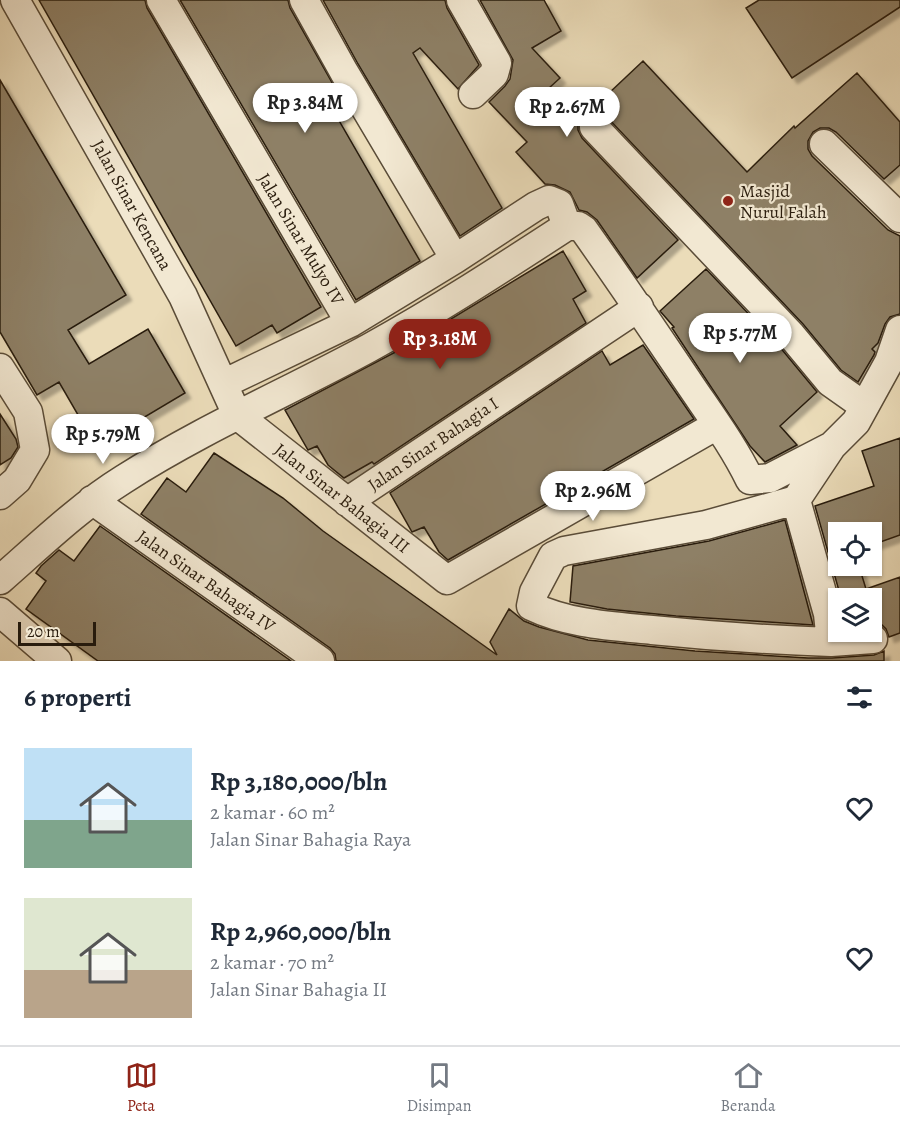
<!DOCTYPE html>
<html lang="id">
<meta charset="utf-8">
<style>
body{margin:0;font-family:Alegreya,serif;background:#f6f6f7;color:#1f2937;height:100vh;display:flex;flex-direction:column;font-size:22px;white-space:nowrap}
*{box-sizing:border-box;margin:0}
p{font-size:20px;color:#747a83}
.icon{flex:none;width:33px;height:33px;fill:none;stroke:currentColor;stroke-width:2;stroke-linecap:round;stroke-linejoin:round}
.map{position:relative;height:661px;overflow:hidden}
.details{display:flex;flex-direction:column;background:#fff;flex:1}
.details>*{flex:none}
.controls{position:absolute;left:828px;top:522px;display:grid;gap:12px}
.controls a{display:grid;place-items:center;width:54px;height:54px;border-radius:0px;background:#fff;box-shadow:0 2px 4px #0004;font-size:30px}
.scale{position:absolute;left:18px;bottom:15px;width:78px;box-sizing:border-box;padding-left:6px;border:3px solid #291c0d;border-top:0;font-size:16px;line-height:21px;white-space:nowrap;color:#291c0d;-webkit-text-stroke:4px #f2e8d2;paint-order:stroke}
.price{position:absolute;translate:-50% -51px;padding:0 14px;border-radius:21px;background:#fff;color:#222;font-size:20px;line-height:39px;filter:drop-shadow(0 2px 3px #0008)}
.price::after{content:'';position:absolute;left:50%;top:36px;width:18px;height:14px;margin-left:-9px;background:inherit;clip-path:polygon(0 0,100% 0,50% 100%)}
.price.active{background:#8f2418;color:#fff}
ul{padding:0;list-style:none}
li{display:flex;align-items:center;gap:18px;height:150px;padding:0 24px}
li span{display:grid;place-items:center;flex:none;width:168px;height:120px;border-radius:0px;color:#555}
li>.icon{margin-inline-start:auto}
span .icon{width:72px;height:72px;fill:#fffc;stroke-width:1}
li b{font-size:26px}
h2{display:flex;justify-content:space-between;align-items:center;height:72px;padding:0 24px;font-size:26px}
.tabs{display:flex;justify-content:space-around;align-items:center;height:84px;border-top:2px solid #e0e1e3;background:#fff;font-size:16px;color:#747a83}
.tabs a{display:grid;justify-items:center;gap:3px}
.tabs .active{color:#8f2418}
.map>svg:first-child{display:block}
</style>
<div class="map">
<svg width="900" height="661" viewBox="0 0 900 661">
<defs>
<filter id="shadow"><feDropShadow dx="5.5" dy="5.5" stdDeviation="1.5" flood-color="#0004"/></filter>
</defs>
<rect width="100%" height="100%" fill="#ebdcb9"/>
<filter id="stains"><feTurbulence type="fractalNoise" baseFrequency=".00333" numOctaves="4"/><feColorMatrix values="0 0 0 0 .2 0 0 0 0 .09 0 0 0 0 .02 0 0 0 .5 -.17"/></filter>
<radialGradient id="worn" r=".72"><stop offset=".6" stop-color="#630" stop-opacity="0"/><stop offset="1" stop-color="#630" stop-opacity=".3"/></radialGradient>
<!-- building -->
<path fill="#8e8066" stroke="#291c0d" stroke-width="1.5" filter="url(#shadow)" d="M39 0H145L147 8 321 307 277 333 272 325 236 346Z
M180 0H288L290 8 348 111 337 117 420 261 356 300Z
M323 0H445L447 8 479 65 458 89 420 48 413 53 502 208 460 236 358 64Z
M480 0H544L561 31 532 48 560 78 548 89 578 122V130L582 138 678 240 637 278 597 220 587 212 579 210 570 192 555 185 545 184 516 152 527 142 489 102 505 86 510 79 513 60Z
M759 0H900V7L792 78 746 8Z
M643 61 747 172 794 126 795 128 857 73 900 122V165L884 179 836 132 829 128H820L813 132 808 141V149L812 156 888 230 900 236V314L890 317 885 324 878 343 872 349 875 352 874 355 858 382 841 370 803 324 606 116 598 111H590Z
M0 80 126 295 68 330 89 364 148 329 185 393 96 446 59 382 37 395 0 332Z
M563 251 586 291 573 299 586 323 374 464 372 462 344 478 328 465 317 446 308 450 285 410 403 348Z
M706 269 779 346 817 392 780 426 797 445 765 462 750 446 672 328 674 327 660 311Z
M643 345 694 419 448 560 439 552 424 527 412 532 390 493 602 351 610 365Z
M0 414 16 439 18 447 11 458 0 465Z
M900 438V535L872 545V532H838V566H859L866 589 900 577V633L889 637 886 629 881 624 872 623V598H841L815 506 874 486 862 451Z
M214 453 283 498 323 531 497 655 490 642 509 609 524 621 539 627 588 640 695 651 808 658H832L874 655 884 651V661H336L335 654 330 648 141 514 167 478 186 492Z
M785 520 813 625 676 616 607 609 570 602 573 566 709 541Z
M100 526 291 661H98L26 609 46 581 36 573 41 566 59 550 74 561Z"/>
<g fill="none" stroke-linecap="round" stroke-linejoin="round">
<!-- street casing -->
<g stroke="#5a4c38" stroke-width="31">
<path id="street" d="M15 0 183 296 237 415 447 580 717 425
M161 0 350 323
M304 0 344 72 455 259
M461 0 497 63 494 74 473 94
M594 127 791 335 830 382 864 406
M824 144 900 218
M567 226H578L584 230C621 282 656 334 691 386 712 417 734 447 750 480L770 478 832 446
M0 368 28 412 35 450 17 480 0 495
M223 384 350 323 455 259 536 206 549 200 559 204 567 226
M92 500 320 661
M796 500 828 614 831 642C771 640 711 636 652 630 611 626 568 624 531 606L534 592 553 556 564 551 706 525Z
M796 500 832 446 856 422 889 362 900 330
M347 502 639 307
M0 580C40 545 79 507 124 479 202 429 288 392 369 348 438 310 501 269 567 226
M0 612 57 661
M831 642 873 639"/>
</g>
<!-- street -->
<use href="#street" stroke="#f2e8d2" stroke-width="28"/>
</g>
<!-- markers -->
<circle fill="#8f2418" stroke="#f2e8d2" stroke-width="2" cx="728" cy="201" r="6"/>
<g text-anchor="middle" stroke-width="4.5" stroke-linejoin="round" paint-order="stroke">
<!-- poi labels -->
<g font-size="18" fill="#291c0d" stroke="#f2e8d2" text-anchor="start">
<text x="740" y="197">Masjid<tspan x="740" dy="21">Nurul Falah</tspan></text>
</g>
<!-- street labels -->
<g font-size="18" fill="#291c0d" stroke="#f2e8d2">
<text transform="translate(132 205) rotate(61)" y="6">Jalan Sinar Kencana</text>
<text transform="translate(301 239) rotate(59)" y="6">Jalan Sinar Mulyo IV</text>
<text transform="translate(433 444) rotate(-34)" y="6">Jalan Sinar Bahagia I</text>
<text transform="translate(342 498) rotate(38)" y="6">Jalan Sinar Bahagia III</text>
<text transform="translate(206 581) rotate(35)" y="6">Jalan Sinar Bahagia IV</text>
</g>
</g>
<rect width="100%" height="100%" filter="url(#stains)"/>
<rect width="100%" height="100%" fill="url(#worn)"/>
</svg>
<div class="controls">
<a><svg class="icon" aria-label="locate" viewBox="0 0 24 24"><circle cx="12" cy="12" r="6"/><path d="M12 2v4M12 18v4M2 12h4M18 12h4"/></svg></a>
<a><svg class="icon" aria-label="layers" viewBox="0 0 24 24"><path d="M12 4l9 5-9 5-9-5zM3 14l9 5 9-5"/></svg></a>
</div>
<div class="scale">20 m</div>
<b class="price" style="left:305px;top:134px">Rp 3.84M</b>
<b class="price" style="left:567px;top:138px">Rp 2.67M</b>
<b class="price" style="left:740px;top:364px">Rp 5.77M</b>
<b class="price active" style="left:440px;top:370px">Rp 3.18M</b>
<b class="price" style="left:103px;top:465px">Rp 5.79M</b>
<b class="price" style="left:593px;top:522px">Rp 2.96M</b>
</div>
<section class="details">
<h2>6 properti<svg class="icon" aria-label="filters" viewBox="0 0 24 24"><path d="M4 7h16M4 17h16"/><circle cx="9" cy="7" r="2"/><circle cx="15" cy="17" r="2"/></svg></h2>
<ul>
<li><span style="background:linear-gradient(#bfe0f5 60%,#7fa58c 0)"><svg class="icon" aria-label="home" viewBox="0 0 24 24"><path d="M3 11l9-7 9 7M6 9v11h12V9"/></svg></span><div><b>Rp 3,180,000/bln</b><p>2 kamar · 60 m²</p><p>Jalan Sinar Bahagia Raya</p></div><svg class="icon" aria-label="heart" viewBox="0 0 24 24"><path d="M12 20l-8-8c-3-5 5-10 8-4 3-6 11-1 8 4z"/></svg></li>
<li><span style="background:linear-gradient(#dfe7d0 60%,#b9a48a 0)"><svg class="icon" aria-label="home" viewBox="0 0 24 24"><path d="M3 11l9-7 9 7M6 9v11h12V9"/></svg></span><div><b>Rp 2,960,000/bln</b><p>2 kamar · 70 m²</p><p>Jalan Sinar Bahagia II</p></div><svg class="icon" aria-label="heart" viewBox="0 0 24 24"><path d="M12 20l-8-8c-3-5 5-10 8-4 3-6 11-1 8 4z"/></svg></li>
</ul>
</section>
<nav class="tabs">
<a class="active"><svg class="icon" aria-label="map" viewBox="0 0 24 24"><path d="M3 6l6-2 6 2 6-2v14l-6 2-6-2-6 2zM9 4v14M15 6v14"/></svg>Peta</a>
<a><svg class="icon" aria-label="saved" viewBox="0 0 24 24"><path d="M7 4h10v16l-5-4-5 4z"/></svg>Disimpan</a>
<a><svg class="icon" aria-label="home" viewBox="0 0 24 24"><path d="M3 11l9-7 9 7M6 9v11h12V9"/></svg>Beranda</a>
</nav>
